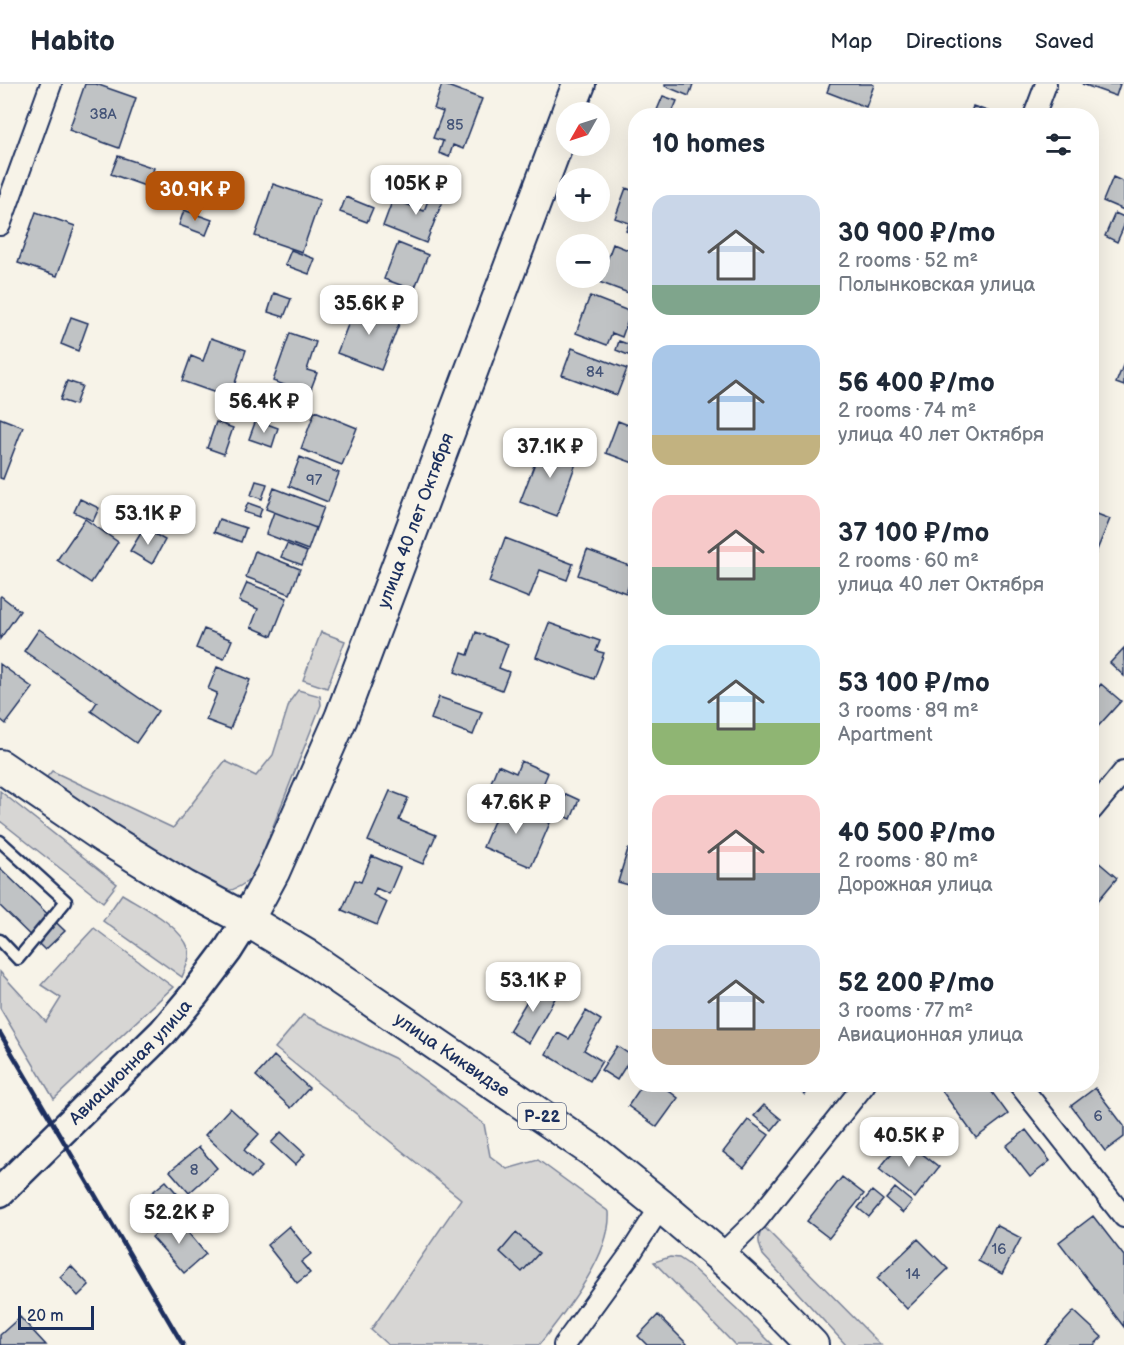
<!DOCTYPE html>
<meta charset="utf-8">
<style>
body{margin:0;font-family:"Balsamiq Sans",sans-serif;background:#f6f6f7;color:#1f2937;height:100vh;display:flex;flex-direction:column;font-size:22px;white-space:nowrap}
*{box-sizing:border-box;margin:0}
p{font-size:20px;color:#747a83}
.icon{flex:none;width:33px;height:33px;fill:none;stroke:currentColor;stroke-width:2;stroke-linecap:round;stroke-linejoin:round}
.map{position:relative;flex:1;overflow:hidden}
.drawer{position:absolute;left:628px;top:24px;width:471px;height:984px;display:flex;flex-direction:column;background:#fff;border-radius:24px;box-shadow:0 6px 24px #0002}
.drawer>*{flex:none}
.needle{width:39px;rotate:231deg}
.buttons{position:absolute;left:556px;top:18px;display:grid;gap:12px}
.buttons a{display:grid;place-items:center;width:54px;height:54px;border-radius:50%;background:#fff;box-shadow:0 6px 24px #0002;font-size:30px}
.scale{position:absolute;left:18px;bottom:15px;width:76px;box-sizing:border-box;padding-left:6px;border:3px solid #1b2f5e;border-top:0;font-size:16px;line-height:21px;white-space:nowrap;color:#1b2f5e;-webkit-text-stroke:4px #f7f3e8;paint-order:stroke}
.price{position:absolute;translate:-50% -51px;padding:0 14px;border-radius:12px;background:#fff;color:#222;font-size:20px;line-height:39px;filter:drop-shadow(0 2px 3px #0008)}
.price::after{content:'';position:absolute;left:50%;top:36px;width:18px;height:14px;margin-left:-9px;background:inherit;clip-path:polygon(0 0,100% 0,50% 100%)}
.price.active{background:#b45309;color:#fff}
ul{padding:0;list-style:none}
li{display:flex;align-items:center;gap:18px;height:150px;padding:0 24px}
li span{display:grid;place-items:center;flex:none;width:168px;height:120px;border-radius:18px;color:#555}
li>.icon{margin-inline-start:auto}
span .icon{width:72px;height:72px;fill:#fffc;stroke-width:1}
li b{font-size:26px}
h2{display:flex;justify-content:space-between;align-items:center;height:72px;padding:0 24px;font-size:26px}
header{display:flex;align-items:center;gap:36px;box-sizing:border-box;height:84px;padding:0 30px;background:#fff;border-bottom:2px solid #e0e1e3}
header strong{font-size:28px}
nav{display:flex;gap:33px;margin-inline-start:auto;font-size:21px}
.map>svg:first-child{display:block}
</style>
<header>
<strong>Habito</strong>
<nav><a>Map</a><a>Directions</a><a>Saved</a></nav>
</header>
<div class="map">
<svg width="1124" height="1261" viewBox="0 0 1124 1261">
<rect width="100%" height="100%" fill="#f7f3e8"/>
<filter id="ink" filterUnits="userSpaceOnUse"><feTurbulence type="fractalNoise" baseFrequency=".0167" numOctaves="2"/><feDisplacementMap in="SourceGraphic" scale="12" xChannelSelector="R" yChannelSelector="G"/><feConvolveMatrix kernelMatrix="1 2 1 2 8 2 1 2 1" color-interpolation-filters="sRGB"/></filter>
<g filter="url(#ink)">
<!-- green -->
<path fill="#d7d6d4" stroke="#798299" stroke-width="1.5" d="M321 548 345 557 327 604 303 596Z
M298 606 320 612 321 621 253 793C232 810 226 810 200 799L46 694 52 687 173 744 225 677 256 692 273 671 290 617Z
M0 707 117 800 103 818 0 737Z
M122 810C143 823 181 841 189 866 191 875 185 885 182 893L103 837Z
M94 844 173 903 54 1015 0 924V888L46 938 61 914 41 901Z
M303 931 394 974 484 1040 490 1072 507 1085 538 1076 609 1128C612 1171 564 1229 539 1261H388L371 1246 461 1115 275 964Z
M763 1142 881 1261H846L763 1171C758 1158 757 1155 763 1142Z
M670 1173 679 1174 688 1180 736 1224 773 1261H735L654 1178Z"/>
<!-- building -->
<path fill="#c0c3c5" stroke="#1b2f5e" stroke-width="1.5" d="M85 0H96L136 14 119 64 69 46Z
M442 0 482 15 463 65 453 61 449 73 439 69 443 57 433 54 443 28 434 25Z
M665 0H693L689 12 665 2Z
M830 0H872L874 1 866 23 827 8Z
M1082 0H1120L1116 12Z
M663 12 677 17 671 31 657 26Z
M973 22 1001 32H970Z
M118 72 154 84 148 103 111 90Z
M1113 93 1124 98V126L1103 117Z
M273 100 320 116 302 168 255 152Z
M434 100 447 106 426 159 383 142 393 115 424 127Z
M626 104 636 108V151L626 147 629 139 615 134Z
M346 113 373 124 367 138 340 128Z
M184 126 212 136 206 151 179 141Z
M36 128 75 142 57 192 18 179Z
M1115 129 1124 133V142L1117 158 1105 152Z
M398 159 428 171 414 206 384 195Z
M613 160 636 169V205L634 211 599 198Z
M291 166 315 175 309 190 285 181Z
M274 209 291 215 284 233 268 228Z
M590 212 631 228 622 253 612 249 607 261 576 249Z
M357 218 401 235 381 286 337 269Z
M71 233 88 239 78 267 61 260Z
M290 249 316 258 307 286 317 289 309 310 273 297Z
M211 254 246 266 230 314 182 297 191 272 203 277Z
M619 257 636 263 633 273 616 266Z
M572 264 627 285 617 311 562 291Z
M1124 279V302L1116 299Z
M67 297 82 302 75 321 60 316Z
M315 327 357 344 342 381 301 365Z
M0 334 23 343 3 395 0 394Z
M256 336 278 344 272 363 249 355Z
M618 337 636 344V380L606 369Z
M216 338 233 344 224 370 207 364Z
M543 358 579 371 557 432 520 418Z
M300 373 339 389 328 418 289 402Z
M256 397 267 400 262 415 251 411Z
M274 404 324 423 316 444 266 425Z
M80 415 99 424 93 437 74 428Z
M248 419 262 424 259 433 244 428Z
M274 428 316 444 308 466 266 450Z
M1092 428 1110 435 1092 478Z
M85 435 118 458 91 499 57 476Z
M219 435 246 444 241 458 214 448Z
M144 444 165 456 152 480 130 467Z
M505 454 573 480 567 496 540 486 529 514 489 498Z
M287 460 307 468 302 481 281 473Z
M587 466 635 484 626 509 578 491Z
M255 467 300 485 290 510 246 493Z
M247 499 287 514 272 552 251 543 258 525 239 517Z
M1 512 20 527 0 555V513Z
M549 539 600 557 596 567 604 569 594 595 536 573Z
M39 545 158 627 136 659 91 627 97 618 24 567Z
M204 545 232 556 224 575 196 564Z
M476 548 508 560 499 584 509 588 502 606 455 588 462 569 468 571Z
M1124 564V592L1110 579Z
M0 580 33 604 6 640 0 635Z
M217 583 250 596 230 645 206 636 217 609 208 605Z
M1101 600 1121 617 1092 649V611Z
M439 613 482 628 473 651 431 635Z
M521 677 548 689 539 710 551 715 543 733 487 708 498 681 516 689Z
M390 707 408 714 399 736 436 751 423 780 368 757Z
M566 710 579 716 571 735 557 729Z
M502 718 550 739 531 783 483 763Z
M628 765 636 768V803L618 798Z
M372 772 400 784 389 810 376 804 373 811 387 818 377 841 342 826 355 796 361 798Z
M1097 777 1117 794 1092 824V783Z
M0 784 65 847 45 866 0 822Z
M537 900 557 911 529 959 509 947Z
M586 927 601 936 584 966 602 977 590 997 546 970 558 949 569 955Z
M617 962 632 972 617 996 601 986Z
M274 972 309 1004 291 1024 256 992Z
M643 1000H660L678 1014 657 1043 628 1022Z
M790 1000H813L805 1011Z
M937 1000H986L1008 1030 976 1054Z
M1095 1004 1124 1042V1053L1105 1067 1071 1022Z
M764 1021 781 1035 772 1046 754 1032Z
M230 1024 259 1050 244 1066 262 1083 251 1094 205 1051Z
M748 1036 769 1051 744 1084 723 1068Z
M1026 1046 1050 1077 1030 1093 1006 1062Z
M281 1048 305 1070 295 1081 271 1059Z
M903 1055 939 1083 915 1114 879 1085Z
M199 1063 217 1084 189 1109 170 1087Z
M842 1093 864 1110 829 1154 807 1137Z
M166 1097 181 1114 149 1142 133 1124Z
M895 1104 912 1118 903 1129 886 1115Z
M872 1107 883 1116 869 1133 858 1124Z
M1093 1132 1124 1172V1243L1059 1158Z
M175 1133 206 1170 184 1189 152 1153Z
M996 1141 1021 1154 1002 1190 978 1177Z
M289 1142 311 1170 301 1178 310 1189 297 1199 267 1161Z
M516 1149 539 1169 522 1188 500 1168Z
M918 1155 948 1185 907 1225 877 1194Z
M71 1182 89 1201 78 1212 60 1193Z
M1074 1227 1102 1253 1094 1261H1043Z
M658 1231 688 1261H647L638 1252Z
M20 1233 46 1261H0V1251Z"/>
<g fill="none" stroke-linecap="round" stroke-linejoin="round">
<!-- lane casing -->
<g stroke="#1b2f5e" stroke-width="15">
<path id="lane" d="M0 757 66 817 18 875 0 856"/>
</g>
<!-- street casing -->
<g stroke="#1b2f5e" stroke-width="24">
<path id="street" d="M1034 32 1046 0
M0 141 51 0
M1092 726 1124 687
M1019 1000 1124 1133
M720 1172 757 1136 865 1000
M564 1261 631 1169 661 1122"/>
</g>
<!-- secondary casing -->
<g stroke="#1b2f5e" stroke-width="33">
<g id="secondary">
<path id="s1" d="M0 1108 163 948 194 911 228 866 247 836"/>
</g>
</g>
<!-- primary casing -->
<g stroke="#1b2f5e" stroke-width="36">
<g id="primary">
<path d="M568 28 579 0"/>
<path id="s2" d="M0 682 104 753 185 803 247 836 307 872 593 1067 661 1122 720 1172 769 1217 812 1261"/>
<path id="s3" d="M247 836 273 788 341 634 567 32"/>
</g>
</g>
<!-- lane -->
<use href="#lane" stroke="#f7f3e8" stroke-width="10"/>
<!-- street -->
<use href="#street" stroke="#f7f3e8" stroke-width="20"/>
<!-- secondary -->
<use href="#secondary" stroke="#f7f3e8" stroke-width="28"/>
<!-- primary -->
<use href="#primary" stroke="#f7f3e8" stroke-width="32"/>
<!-- rail -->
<path stroke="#1b2f5e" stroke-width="4.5" d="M0 949 183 1261"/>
</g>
</g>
<g text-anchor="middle" stroke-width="6" stroke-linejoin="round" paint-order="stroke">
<!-- number labels -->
<g font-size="15" fill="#445478">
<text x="103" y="35">38А</text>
<text x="455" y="46">85</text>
<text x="595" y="293">84</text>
<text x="314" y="401">97</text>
<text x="1098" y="1037">6</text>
<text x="194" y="1091">8</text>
<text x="999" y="1170">16</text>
<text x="913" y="1195">14</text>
</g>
<!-- shield labels -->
<rect fill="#f7f3e8" stroke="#5d6a87" stroke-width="1.5" x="518" y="1019" width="48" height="26" rx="4.5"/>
<g font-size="16" font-weight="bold" fill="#1b2f5e">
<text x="542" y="1038">Р-22</text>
</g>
<!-- street labels -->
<g font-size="18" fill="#1b2f5e" stroke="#f7f3e8">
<text dy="6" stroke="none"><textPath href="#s3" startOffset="434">улица 40 лет Октября</textPath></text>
<text dy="6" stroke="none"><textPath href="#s2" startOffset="537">улица Киквидзе</textPath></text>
<text dy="6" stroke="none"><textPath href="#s1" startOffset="184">Авиационная улица</textPath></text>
</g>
</g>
</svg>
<div class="buttons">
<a><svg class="needle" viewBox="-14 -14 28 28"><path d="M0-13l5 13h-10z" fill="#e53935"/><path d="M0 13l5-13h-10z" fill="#747a83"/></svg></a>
<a>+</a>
<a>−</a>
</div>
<div class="scale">20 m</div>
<b class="price" style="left:416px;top:132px">105K ₽</b>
<b class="price active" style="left:195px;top:138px">30.9K ₽</b>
<b class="price" style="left:369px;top:252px">35.6K ₽</b>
<b class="price" style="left:264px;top:350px">56.4K ₽</b>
<b class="price" style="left:550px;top:395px">37.1K ₽</b>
<b class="price" style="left:148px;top:462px">53.1K ₽</b>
<b class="price" style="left:516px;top:751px">47.6K ₽</b>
<b class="price" style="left:533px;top:929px">53.1K ₽</b>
<b class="price" style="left:909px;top:1084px">40.5K ₽</b>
<b class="price" style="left:179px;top:1161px">52.2K ₽</b>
<section class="drawer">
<h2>10 homes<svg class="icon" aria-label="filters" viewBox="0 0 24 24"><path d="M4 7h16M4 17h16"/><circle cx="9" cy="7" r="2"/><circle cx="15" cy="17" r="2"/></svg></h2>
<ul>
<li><span style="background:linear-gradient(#c9d6e8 75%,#7fa58c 0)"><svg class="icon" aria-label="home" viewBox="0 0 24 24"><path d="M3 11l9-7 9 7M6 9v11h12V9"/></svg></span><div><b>30 900 ₽/mo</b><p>2 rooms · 52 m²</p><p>Полынковская улица</p></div></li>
<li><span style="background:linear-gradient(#a9c7e8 75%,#c2b280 0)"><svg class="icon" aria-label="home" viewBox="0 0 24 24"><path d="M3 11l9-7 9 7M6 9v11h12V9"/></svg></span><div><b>56 400 ₽/mo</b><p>2 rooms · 74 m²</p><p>улица 40 лет Октября</p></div></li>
<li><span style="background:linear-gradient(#f6c9c9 60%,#7fa58c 0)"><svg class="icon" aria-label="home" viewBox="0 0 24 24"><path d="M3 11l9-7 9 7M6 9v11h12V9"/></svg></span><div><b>37 100 ₽/mo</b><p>2 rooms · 60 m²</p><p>улица 40 лет Октября</p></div></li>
<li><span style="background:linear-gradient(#bfe0f5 65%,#8fb573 0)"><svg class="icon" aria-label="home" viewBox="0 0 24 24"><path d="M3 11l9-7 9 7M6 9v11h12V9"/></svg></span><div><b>53 100 ₽/mo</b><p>3 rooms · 89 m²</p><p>Apartment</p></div></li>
<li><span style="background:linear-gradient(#f6c9c9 65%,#9aa5b1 0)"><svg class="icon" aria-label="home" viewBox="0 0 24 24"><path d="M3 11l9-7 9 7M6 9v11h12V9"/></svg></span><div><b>40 500 ₽/mo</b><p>2 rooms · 80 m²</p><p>Дорожная улица</p></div></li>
<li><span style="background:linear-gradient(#c9d6e8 70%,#b9a48a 0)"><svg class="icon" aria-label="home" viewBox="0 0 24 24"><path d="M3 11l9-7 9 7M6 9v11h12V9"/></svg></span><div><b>52 200 ₽/mo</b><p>3 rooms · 77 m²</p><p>Авиационная улица</p></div></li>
</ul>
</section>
</div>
